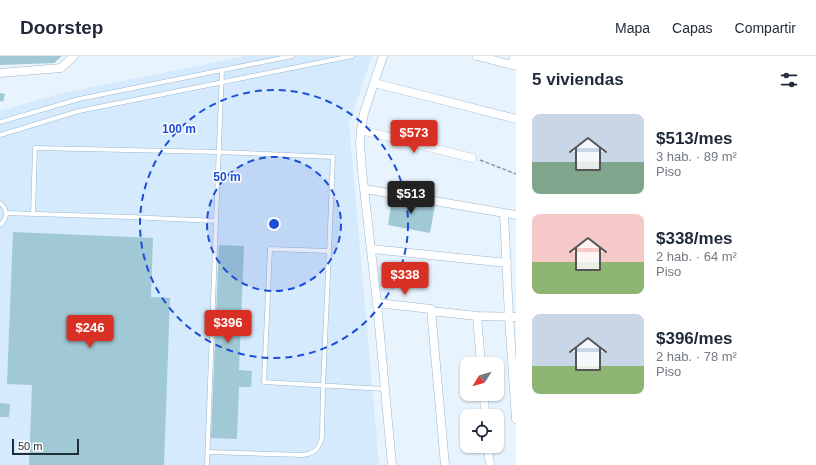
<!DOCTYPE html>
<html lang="es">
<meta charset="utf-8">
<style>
body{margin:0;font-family:Arial,sans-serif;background:#f2f2f3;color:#1f2937;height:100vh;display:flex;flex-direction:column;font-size:15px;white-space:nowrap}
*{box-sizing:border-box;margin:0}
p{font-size:13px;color:#747a83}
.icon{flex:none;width:22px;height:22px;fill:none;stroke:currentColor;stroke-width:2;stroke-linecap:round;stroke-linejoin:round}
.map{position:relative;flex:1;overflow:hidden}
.sheet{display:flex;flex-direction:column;background:#fff;width:300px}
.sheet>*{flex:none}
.needle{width:26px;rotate:233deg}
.tools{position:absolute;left:460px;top:301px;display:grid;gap:8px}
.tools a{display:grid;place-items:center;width:44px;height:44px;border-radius:8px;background:#fff;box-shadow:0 1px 3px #0004;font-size:20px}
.scale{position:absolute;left:12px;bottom:10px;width:67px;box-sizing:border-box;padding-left:4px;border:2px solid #222e37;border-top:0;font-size:11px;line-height:14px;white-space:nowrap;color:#222e37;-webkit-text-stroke:3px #fefefe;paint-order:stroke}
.price{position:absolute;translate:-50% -34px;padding:0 9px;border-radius:4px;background:#d93025;color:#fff;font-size:13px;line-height:26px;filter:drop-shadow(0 1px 2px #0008)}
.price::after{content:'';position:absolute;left:50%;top:24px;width:12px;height:9px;margin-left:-6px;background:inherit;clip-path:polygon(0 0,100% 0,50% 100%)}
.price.selected{background:#222;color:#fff}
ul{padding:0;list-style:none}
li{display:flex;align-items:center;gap:12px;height:100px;padding:0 16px}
li span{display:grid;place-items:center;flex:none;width:112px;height:80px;border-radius:8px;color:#555}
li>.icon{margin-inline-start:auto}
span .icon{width:48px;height:48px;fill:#fffc;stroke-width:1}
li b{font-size:17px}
h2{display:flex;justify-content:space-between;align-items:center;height:48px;padding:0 16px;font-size:17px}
header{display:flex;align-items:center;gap:24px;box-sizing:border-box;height:56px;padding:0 20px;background:#fff;border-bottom:1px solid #e0e1e3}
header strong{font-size:19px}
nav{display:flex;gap:22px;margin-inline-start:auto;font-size:14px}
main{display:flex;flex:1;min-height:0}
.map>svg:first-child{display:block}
</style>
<header>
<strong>Doorstep</strong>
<nav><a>Mapa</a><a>Capas</a><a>Compartir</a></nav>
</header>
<main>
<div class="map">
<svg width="516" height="409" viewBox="0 0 516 409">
<rect width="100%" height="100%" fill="#e7f3fd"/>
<!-- built -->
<path fill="#d5eafc" d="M245 0H372L349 68 379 409H0V55L59 38Z"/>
<!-- building -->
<path fill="#a0c8d5" d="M0 0H62L54 7 0 9Z
M0 37 5 38 3 46 0 45Z
M392 142 435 149 430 177 388 169Z
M13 176 153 182 151 241 170 242 164 409H29L32 329 7 328Z
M219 189 244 190 239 314 252 315 251 331H239L237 383 211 382Z
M0 347 10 348 9 361H0Z"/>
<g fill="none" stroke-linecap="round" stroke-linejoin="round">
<!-- service casing -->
<g stroke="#9cb8d0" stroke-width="5">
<path id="service" d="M0 66 79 43 292 0
M0 79 79 55 352 0
M0 147C8 153 8 162 0 169
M6 157 130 161 216 165 207 409
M33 158 35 92 219 96 333 101 329 195 323 330 322 381C319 393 315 397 303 399L208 396
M216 165 222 14
M329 195 270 193 264 326 385 333"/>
</g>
<!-- minor casing -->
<g stroke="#9cb8d0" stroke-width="9">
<path id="minor" d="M383 0 364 57 361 74 360 87 362 115 377 247 392 409
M477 0 516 10
M512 9 514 0
M0 17 61 12 74 0
M374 27 516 63
M361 74 472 102
M365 133 516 159
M504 157 509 261 516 363
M372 193 507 207
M377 247 431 253 445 409
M431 255 477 260 516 261
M477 260 481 308
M484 338 485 360
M488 390 490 409"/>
</g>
<!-- path -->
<path stroke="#8d99a3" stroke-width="1.5" stroke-dasharray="4 2" stroke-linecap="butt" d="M480 104 516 118"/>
<!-- service -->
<use href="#service" stroke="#fff" stroke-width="4"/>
<!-- minor -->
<use href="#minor" stroke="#fff" stroke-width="8"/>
</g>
<!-- distance rings -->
<circle cx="274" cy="168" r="67" fill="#1d4ed8" fill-opacity=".12"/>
<g fill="none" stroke="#1d4ed8" stroke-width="2" stroke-dasharray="7 5">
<circle cx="274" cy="168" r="67"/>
<circle cx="274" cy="168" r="134"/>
</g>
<circle cx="274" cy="168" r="6" fill="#1d4ed8" stroke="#fefefe" stroke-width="2"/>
<g font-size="12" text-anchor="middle" font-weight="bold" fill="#1d4ed8" stroke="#fefefe" stroke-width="3" stroke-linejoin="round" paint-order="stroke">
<text x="179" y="77">100 m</text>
<text x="227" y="125">50 m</text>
</g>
</svg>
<div class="tools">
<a><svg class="needle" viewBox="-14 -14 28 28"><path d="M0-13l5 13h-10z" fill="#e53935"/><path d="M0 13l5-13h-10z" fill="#747a83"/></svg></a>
<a><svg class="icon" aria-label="locate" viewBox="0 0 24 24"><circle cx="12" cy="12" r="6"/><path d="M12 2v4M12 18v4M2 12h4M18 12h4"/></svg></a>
</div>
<div class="scale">50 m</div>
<b class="price" style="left:414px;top:98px">$573</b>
<b class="price selected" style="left:411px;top:159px">$513</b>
<b class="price" style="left:405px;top:240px">$338</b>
<b class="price" style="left:228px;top:288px">$396</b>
<b class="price" style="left:90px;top:293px">$246</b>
</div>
<section class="sheet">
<h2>5 viviendas<svg class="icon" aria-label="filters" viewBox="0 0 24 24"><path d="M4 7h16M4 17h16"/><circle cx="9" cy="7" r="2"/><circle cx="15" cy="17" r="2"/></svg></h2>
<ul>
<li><span style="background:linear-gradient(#c9d6e8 60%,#7fa58c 0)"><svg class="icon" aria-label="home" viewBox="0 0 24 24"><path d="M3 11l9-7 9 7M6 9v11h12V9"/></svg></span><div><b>$513/mes</b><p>3 hab. · 89 m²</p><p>Piso</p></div></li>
<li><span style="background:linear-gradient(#f6c9c9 60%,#8fb573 0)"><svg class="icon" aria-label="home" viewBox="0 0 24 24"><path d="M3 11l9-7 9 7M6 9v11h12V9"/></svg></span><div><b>$338/mes</b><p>2 hab. · 64 m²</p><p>Piso</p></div></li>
<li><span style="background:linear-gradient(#c9d6e8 65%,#8fb573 0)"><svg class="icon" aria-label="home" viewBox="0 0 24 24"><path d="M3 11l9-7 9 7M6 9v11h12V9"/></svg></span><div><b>$396/mes</b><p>2 hab. · 78 m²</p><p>Piso</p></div></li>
</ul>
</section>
</main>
